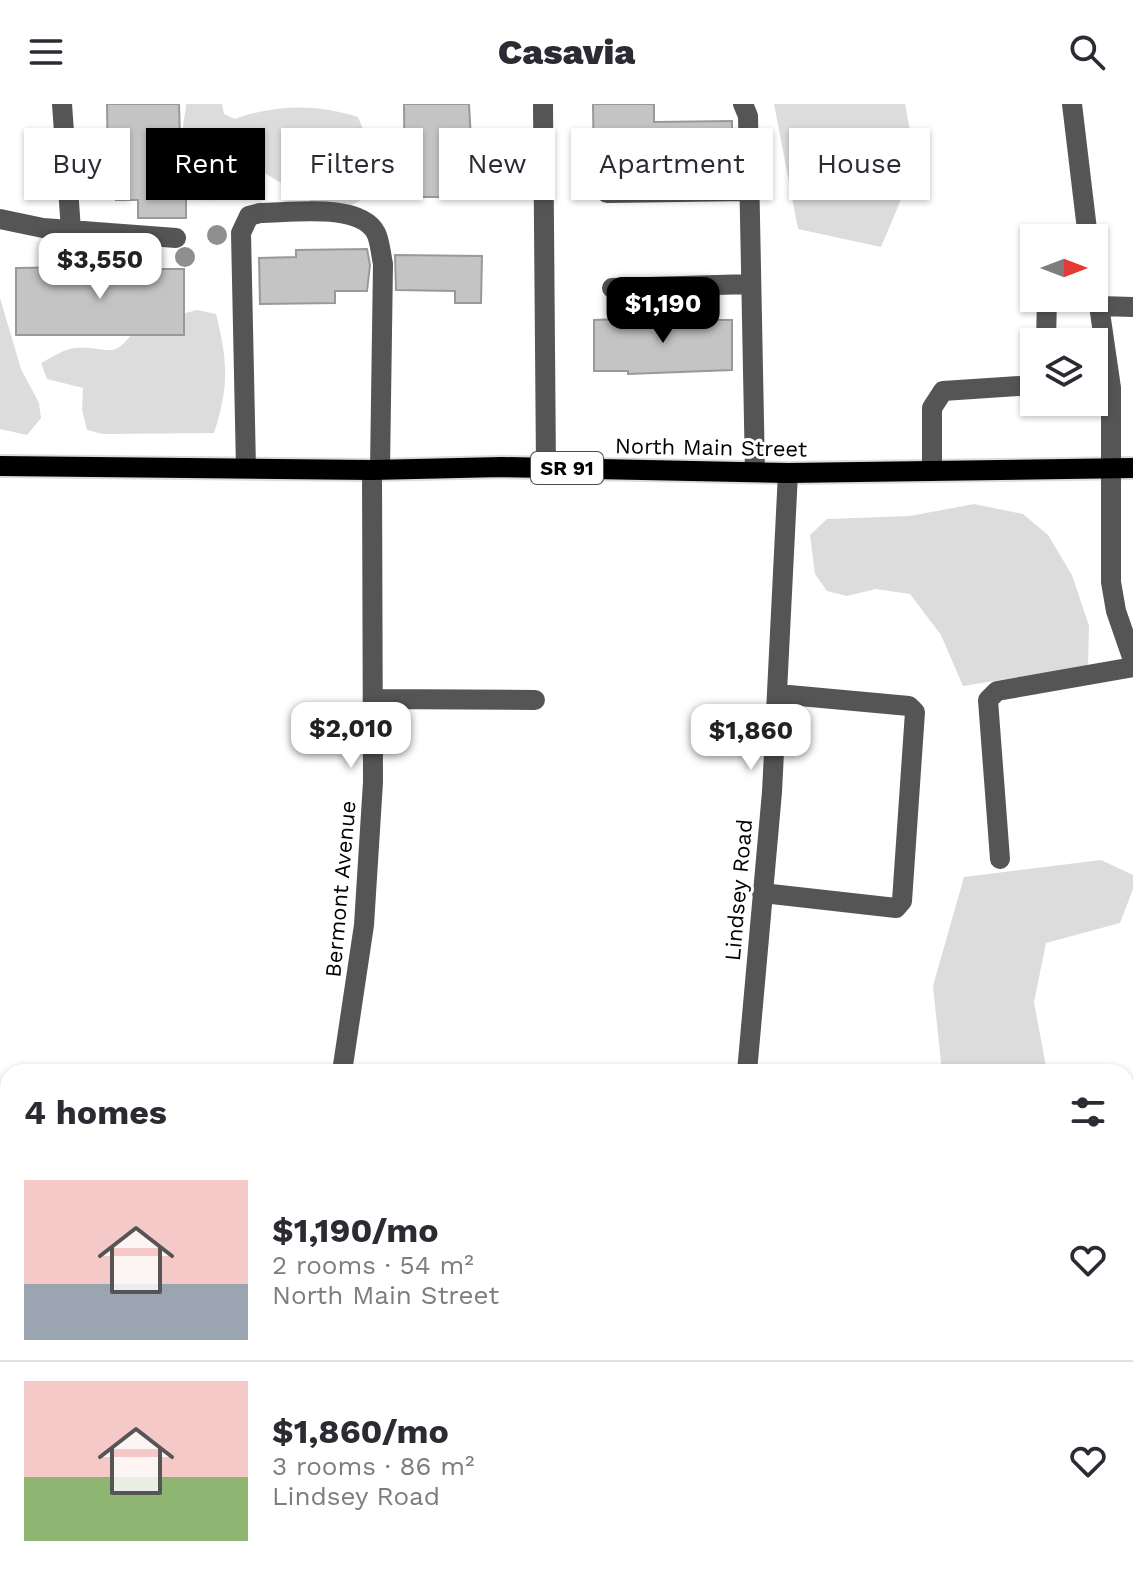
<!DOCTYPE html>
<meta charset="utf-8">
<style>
body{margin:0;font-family:"Work Sans",sans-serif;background:#f7f7f7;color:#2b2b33;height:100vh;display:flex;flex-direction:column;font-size:30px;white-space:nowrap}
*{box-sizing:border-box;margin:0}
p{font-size:26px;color:#7c7c81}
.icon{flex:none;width:44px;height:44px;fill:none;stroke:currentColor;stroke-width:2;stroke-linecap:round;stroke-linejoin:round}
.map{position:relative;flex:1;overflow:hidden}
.drawer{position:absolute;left:0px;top:960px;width:1134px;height:512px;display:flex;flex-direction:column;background:#fff;border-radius:24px 24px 0 0;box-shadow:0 2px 6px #0004}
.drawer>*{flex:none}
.banner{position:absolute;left:24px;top:24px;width:1086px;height:72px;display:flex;gap:16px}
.needle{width:52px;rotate:90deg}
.controls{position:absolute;left:1020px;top:120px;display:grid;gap:16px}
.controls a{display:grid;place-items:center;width:88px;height:88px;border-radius:0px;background:#fff;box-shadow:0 2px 6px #0004;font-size:40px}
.price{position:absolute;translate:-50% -68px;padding:0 18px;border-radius:16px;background:#fff;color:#222;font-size:26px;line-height:52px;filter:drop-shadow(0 2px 4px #0008)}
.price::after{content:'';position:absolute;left:50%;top:48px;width:24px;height:18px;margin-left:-12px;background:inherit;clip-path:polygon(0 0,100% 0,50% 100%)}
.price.active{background:#000;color:#fff}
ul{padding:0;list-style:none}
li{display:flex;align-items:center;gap:24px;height:200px;padding:0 24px}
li+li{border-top:2px solid #e1e1e2}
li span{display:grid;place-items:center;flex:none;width:224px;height:160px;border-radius:0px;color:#555}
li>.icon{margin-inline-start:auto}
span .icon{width:96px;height:96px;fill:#fffc;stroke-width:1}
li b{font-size:34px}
h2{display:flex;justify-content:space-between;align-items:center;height:96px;padding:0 24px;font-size:34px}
.chip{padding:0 28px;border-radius:0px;background:#fff;box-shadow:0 2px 6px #0004;font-size:28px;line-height:72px}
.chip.active{background:#000;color:#fff}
header{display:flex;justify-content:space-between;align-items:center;height:104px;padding:0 24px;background:#fff;font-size:36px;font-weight:800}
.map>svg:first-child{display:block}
</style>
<header><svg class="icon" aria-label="menu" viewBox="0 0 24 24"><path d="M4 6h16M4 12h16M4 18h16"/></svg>Casavia<svg class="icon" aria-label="search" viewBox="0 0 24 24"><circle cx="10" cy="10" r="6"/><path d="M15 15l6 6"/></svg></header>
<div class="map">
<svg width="1133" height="1472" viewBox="0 0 1133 1472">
<rect width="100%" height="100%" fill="#fff"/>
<!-- green -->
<path fill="#dcdcdc" d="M186 0H222L224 10 235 15C276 0 317 0 358 13 370 40 377 65 367 93L344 105 322 104 263 68C249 80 234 93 215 96 184 101 181 45 183 25 183 16 186 9 186 0Z
M774 0H905L916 60 881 143 798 125Z
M0 194 21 265 39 299 41 314 27 331 0 325Z
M197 206 216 210C228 258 229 282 214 329L103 330 87 326 82 306 83 284 47 275 41 259C51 254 65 244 76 244 111 242 113 259 137 222Z
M974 400 1023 410 1048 431 1072 471 1089 522 1088 562 963 582 941 531 910 490 876 485 847 492 827 487 815 470 810 431 827 415 910 412Z
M1101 756 1133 771V785L1120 819 1046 839 1034 898 1047 968H942L933 882 964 773Z
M915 1464H1094L1121 1472H914Z"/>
<!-- building -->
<path fill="#c4c4c4" stroke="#999" stroke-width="2" d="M107 0H179L180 34 186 38V114H138V96H116V68H108Z
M404 0H469L471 36H478L476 93H405Z
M593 0H654V18L732 17V71L594 72Z
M367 145 370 161 367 187H335V199L260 200 259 154 296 153V146Z
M395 151 482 152 481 199H455V187L396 186Z
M142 162V165H184V231H16V164Z
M696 212V216H732V266L628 270V267H594V216Z"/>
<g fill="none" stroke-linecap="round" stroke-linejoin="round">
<!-- major casing -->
<g stroke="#dbdbdb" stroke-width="24">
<path id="major" d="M0 362 372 366 502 363 788 369 1133 364"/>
</g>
<!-- minor -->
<path stroke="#555" stroke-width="20" d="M62 0 71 126
M543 0 546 364
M743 0 748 12 755 368
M1072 0 1088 134
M607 89 750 87
M0 115 43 124 176 134
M1094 167 1111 284V478L1116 507 1133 556
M612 184 751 180
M1100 202 1133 203
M1046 238 1047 194
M246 364 241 129 249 112 260 109C289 109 360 98 376 129 380 137 381 151 383 160L380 365
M932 367V304L943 287 1034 281
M374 595 535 596
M1000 755 988 596 997 587 1133 563
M762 789 896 804 902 797 915 608 909 602 778 590
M342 968 364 821 373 678 372 366
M747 968 772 688 788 369
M316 1464V1472
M716 1464V1472"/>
<!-- major -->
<use href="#major" stroke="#000" stroke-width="20"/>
</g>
<!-- trees -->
<g fill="#8f8f8f">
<circle cx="46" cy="69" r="10"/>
<circle cx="217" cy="131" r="10"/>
<circle cx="185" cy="153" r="10"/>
</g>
<g text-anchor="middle" stroke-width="6" stroke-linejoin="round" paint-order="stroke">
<!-- shield labels -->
<rect fill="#fff" stroke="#4c4c4c" stroke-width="2" x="531" y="348" width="72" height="32" rx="6"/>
<g font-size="20" font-weight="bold" fill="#000">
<text x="567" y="371">SR 91</text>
</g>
<!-- street labels -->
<g font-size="22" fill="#000" stroke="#fff">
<text transform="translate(711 343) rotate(1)" y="8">North Main Street</text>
<text transform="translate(340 785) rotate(-85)" y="8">Bermont Avenue</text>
<text transform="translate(738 786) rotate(-85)" y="8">Lindsey Road</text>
</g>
</g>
</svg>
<div class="controls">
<a><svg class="needle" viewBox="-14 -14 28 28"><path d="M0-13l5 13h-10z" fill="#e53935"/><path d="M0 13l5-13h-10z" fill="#7c7c81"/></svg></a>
<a><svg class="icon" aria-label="layers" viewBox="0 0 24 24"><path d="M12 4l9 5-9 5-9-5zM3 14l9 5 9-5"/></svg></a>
</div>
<b class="price" style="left:100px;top:197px">$3,550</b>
<b class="price active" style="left:663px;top:241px">$1,190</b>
<b class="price" style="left:351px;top:666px">$2,010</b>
<b class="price" style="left:751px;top:668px">$1,860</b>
<div class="banner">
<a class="chip">Buy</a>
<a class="chip active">Rent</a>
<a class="chip">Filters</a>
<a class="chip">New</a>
<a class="chip">Apartment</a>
<a class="chip">House</a>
</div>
<section class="drawer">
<h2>4 homes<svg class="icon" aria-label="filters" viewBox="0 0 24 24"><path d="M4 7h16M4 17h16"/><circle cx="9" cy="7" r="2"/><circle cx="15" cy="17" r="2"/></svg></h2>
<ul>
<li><span style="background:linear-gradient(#f6c9c9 65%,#9aa5b1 0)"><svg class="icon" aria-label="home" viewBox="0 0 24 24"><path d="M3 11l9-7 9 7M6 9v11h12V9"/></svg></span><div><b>$1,190/mo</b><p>2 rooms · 54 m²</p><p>North Main Street</p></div><svg class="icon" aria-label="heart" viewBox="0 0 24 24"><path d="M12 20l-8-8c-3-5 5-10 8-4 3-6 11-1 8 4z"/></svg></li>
<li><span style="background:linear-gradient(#f6c9c9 60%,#8fb573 0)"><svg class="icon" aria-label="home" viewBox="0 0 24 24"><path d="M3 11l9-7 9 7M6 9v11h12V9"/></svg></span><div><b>$1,860/mo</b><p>3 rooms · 86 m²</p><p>Lindsey Road</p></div><svg class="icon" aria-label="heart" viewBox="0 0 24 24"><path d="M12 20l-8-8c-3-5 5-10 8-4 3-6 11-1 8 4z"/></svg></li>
</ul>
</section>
</div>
